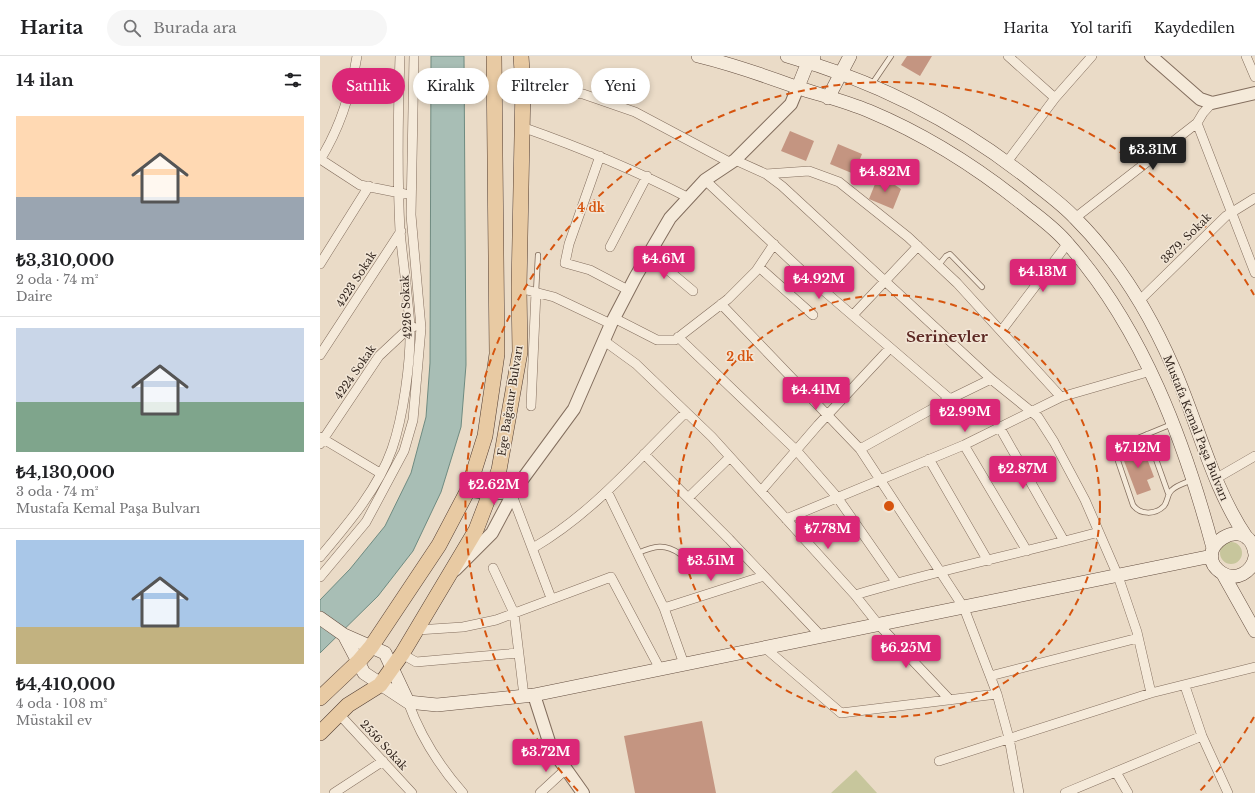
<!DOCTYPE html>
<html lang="tr">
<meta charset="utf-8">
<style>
body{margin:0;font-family:"Libre Baskerville",serif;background:#f6f6f6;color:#202124;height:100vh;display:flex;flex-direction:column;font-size:15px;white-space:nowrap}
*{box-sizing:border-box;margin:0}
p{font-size:13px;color:#757577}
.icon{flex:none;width:22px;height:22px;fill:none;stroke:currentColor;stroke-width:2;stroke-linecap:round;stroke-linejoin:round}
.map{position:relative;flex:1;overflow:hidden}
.sheet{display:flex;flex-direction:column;background:#fff;width:320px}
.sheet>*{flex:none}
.guide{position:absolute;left:12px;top:12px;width:380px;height:36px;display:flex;gap:8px}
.price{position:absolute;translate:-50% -34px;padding:0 9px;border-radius:4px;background:#db2777;color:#fff;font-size:13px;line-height:26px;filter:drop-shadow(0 1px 2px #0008)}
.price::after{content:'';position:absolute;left:50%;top:24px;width:12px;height:9px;margin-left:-6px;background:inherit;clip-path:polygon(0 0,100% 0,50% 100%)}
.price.on{background:#222;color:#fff}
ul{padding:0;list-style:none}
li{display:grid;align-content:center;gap:8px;height:212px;padding:0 16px}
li+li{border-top:1px solid #e0e0e0}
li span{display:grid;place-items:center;height:124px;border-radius:0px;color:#555}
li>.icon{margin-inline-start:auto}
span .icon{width:72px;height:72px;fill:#fffc;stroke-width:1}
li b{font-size:17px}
h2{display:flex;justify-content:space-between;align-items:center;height:48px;padding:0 16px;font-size:17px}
.pill{padding:0 14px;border-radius:18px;background:#fff;box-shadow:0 2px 6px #0003;font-size:14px;line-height:36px}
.pill.on{background:#db2777;color:#fff}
header{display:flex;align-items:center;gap:24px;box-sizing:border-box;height:56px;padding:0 20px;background:#fff;border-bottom:1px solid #e0e0e0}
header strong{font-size:19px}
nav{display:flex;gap:22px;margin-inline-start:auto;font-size:14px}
.search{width:280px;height:36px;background:#f6f6f6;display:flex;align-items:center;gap:10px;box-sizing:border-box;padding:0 14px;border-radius:22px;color:#757577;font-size:15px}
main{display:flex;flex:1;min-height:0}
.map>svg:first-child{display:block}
</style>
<header>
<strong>Harita</strong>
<div class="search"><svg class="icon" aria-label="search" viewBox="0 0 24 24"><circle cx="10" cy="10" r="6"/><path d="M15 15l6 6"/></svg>Burada ara</div>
<nav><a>Harita</a><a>Yol tarifi</a><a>Kaydedilen</a></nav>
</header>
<main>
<section class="sheet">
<h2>14 ilan<svg class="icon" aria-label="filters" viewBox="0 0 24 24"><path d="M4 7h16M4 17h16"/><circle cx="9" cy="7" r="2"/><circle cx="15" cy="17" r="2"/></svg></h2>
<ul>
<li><span style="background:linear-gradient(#ffd9b3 65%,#9aa5b1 0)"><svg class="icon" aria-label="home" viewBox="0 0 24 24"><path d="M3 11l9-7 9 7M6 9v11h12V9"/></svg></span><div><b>₺3,310,000</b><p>2 oda · 74 m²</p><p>Daire</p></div></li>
<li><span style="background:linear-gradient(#c9d6e8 60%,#7fa58c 0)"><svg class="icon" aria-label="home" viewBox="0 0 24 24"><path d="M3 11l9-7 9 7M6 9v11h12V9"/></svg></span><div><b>₺4,130,000</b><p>3 oda · 74 m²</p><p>Mustafa Kemal Paşa Bulvarı</p></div></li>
<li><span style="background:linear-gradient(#a9c7e8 70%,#c2b280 0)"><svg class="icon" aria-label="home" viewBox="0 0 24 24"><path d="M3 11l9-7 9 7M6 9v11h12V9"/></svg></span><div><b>₺4,410,000</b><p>4 oda · 108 m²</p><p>Müstakil ev</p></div></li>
</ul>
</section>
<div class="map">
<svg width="935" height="737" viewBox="0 0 935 737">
<rect width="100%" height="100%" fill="#eadbc7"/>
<!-- green -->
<path fill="#c7c69c" d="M900 497a11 11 0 1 1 22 0a11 11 0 1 1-22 0Z
M536 714 557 737H511Z"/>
<!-- water -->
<path fill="#a8beb5" stroke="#6f8b81" d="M111 0H144L146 309 141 371 121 436 93 495 58 540 0 597V544L30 513 65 470 91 417 106 361 110 307Z"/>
<!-- building -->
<path fill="#c49581" d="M587 0H612L600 20 581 9Z
M470 75 494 85 486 105 461 95Z
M518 88 542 98 534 118 510 108Z
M557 123H566L581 133 573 153 549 143Z
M822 389 834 421 827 424 831 434 817 439 801 397Z
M382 665 396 737H315L304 680Z"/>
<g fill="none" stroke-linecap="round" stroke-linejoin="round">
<!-- service casing -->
<g stroke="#836e5e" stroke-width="6">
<path id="service" d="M552 28 571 0
M618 210 626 200 630 198 662 231
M216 236 218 199
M852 368 801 389 797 394 796 399 813 449C820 459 835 459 844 450 848 445 847 438 852 434 857 429 865 427 872 424
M827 378 848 437
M318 497C334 490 345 487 360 498"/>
</g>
<!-- minor casing -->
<g stroke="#836e5e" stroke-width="10">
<path id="minor" d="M688 0 735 42
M926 0 935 21
M203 30 263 38 315 56 411 107
M877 67 935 217
M202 71C259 91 315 114 369 142
M280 100 249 188 245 207 270 214 308 234
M0 103 40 129 85 138
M0 104C20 72 31 37 37 0
M415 104 446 118 462 130 671 323 718 361 734 386 765 444 798 520 817 576 831 637
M687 106 735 42 772 0
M446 118 489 115 519 126 588 181 637 227 741 341
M385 124 496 228 630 343
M755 162 877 67 883 57 892 47
M290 191 327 120
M329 198 373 235
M0 208 49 130
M439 211 493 259
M199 232 234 241 291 268
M819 245 906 160 935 142
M401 248 540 393 644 552 677 638 689 682 699 737
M533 259 598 190
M294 262 337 284H355L408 243 436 215 454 188
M682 274 748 187
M358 281 476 394 517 441 577 527
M283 284 316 308 392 381 535 539 558 568 630 644
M0 299 81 175
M211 350 216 236
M680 372 744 485
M0 381 60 417
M0 388 59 300 90 271H93
M644 389 707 495
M540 393 630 343 671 323
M324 398 409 483 501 580
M609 403 668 505
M897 422 935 400
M287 435 344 552 364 608
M441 435 498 369 570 292
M192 439 231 542
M368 442 410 401
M466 463 644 389 741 341 831 315
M213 492C273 457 317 404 366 356
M0 501C27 469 58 433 72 393 83 361 91 306 90 271 88 239 83 207 80 175 77 117 78 58 80 0
M173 512 194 557 204 640
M0 521 46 466 84 395 93 364 101 272 91 159 94 0
M535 539C615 515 698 498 779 476
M344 552 444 520
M97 574 143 571 176 564 291 521 340 613
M444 591 521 657 677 638
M82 598 96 606 198 597
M670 620 818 582
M865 630 882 680 908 737
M88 646C100 679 120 711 143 737
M19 658 92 737
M619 705 831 637 935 611
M796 716 808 737
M14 737 63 705
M220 737 246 713
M745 737 882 680"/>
</g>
<!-- tertiary casing -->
<g stroke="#836e5e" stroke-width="14">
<path id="tertiary" d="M831 0 880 43 892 47 935 37
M148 434C165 437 179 441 196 432
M135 514 172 477 196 432 254 353 291 268 316 220 350 162 385 124 415 104 471 48 478 31
M214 639 231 692 263 737"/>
</g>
<!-- secondary casing -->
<g stroke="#654f41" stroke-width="14">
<path id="secondary" d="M378 0C411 8 443 19 476 31 500 39 525 45 549 55 604 78 658 112 705 150 720 162 736 173 748 188 823 273 864 384 893 492
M467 0C556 25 638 67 710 124 725 136 742 148 755 162 797 204 830 258 853 311 878 367 892 431 927 482
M478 31 488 6 494 1
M508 42 530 0
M935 498C928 453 867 494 902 517 916 526 932 516 935 501
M903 518 935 575
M0 562 24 579 65 597 88 646
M24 579 44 617 88 646 117 649 214 639 892 500"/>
</g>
<!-- primary casing -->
<g stroke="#523d32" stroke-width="16">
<path id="primary" d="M0 642 39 605 51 591 119 489 148 434 165 380 177 298 174 0
M0 677 28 649 60 629 82 598 156 474 179 414 200 296 199 232 203 30 201 0"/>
</g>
<!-- service -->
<use href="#service" stroke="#f5eada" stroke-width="4.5"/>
<!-- minor -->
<use href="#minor" stroke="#f5eada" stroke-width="9"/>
<!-- tertiary -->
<use href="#tertiary" stroke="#f5eada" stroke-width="12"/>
<!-- secondary -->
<use href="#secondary" stroke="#f5eada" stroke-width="13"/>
<!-- primary -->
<use href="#primary" stroke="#e8caa3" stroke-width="15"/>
</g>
<!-- distance rings -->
<g fill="none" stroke="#d6540e" stroke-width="2" stroke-dasharray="7 5">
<circle cx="569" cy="450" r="211"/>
<path d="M934 661A422 422 0 0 1 880 735M258 735A422 422 0 1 1 934 239"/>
</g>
<g text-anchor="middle" stroke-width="3" stroke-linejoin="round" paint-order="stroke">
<!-- street labels -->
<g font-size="11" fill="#352820" stroke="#f2e6d6">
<text transform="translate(866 182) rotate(-45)" y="4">3879. Sokak</text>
<text transform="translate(36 223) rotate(-57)" y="4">4223 Sokak</text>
<text transform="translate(86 251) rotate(-93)" y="4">4226 Sokak</text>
<text transform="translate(35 316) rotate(-55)" y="4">4224 Sokak</text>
<text transform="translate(190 345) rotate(-81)" y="4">Ege Bağatur Bulvarı</text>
<text transform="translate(876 372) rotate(68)" y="4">Mustafa Kemal Paşa Bulvarı</text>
<text transform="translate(64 689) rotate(47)" y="4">2556 Sokak</text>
</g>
<!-- district labels -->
<g font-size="15" font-weight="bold" fill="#5d2924" stroke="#f2e6d6">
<text x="627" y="286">Serinevler</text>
</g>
</g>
<circle cx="569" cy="450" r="6" fill="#d6540e" stroke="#f2e6d6" stroke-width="2"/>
<g font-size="12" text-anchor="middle" font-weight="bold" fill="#d6540e" stroke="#f2e6d6" stroke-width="3" stroke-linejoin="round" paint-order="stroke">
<text x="271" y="156">4 dk</text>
<text x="420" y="305">2 dk</text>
</g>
</svg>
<b class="price on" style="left:833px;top:115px">₺3.31M</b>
<b class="price" style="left:565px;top:137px">₺4.82M</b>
<b class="price" style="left:344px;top:224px">₺4.6M</b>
<b class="price" style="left:723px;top:237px">₺4.13M</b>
<b class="price" style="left:499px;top:244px">₺4.92M</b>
<b class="price" style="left:496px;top:355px">₺4.41M</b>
<b class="price" style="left:645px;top:377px">₺2.99M</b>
<b class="price" style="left:818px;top:413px">₺7.12M</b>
<b class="price" style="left:703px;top:434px">₺2.87M</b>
<b class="price" style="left:174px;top:450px">₺2.62M</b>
<b class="price" style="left:508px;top:494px">₺7.78M</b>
<b class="price" style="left:391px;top:526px">₺3.51M</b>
<b class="price" style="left:586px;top:613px">₺6.25M</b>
<b class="price" style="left:226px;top:717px">₺3.72M</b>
<div class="guide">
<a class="pill on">Satılık</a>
<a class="pill">Kiralık</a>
<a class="pill">Filtreler</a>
<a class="pill">Yeni</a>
</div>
</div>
</main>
